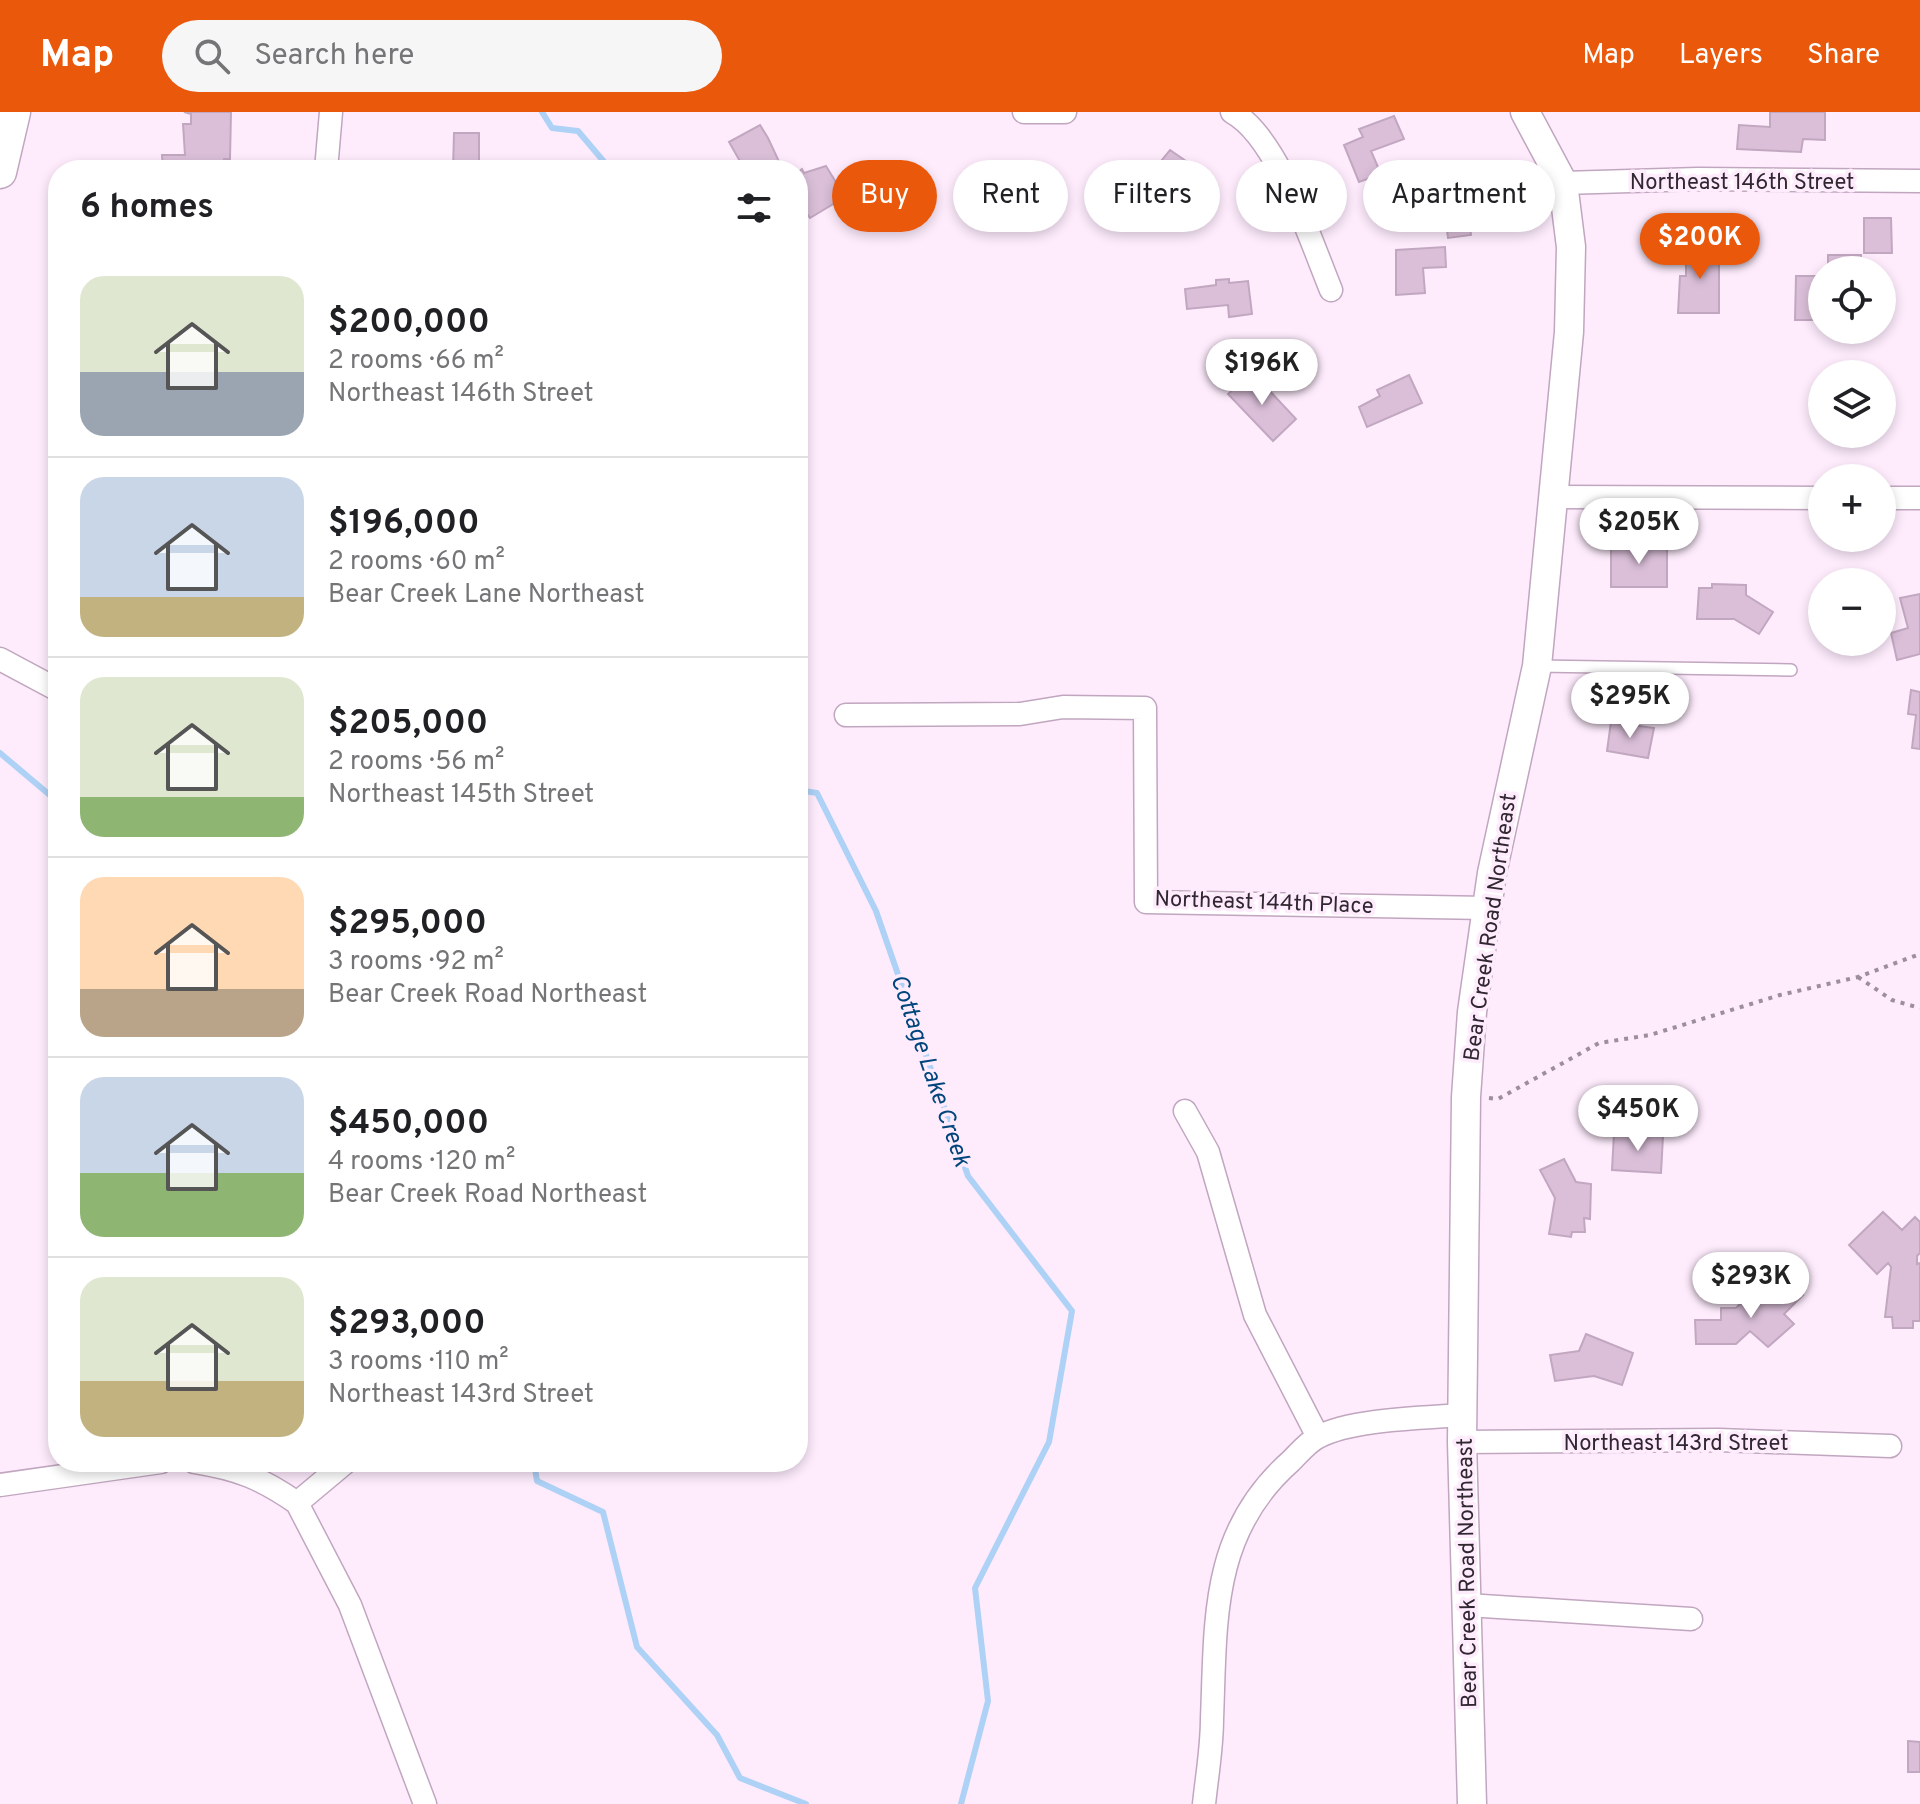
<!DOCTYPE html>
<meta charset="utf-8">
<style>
body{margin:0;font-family:Overpass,sans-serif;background:#f6f6f6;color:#202124;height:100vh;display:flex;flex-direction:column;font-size:30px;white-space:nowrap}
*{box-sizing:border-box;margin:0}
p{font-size:26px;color:#757577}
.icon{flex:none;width:44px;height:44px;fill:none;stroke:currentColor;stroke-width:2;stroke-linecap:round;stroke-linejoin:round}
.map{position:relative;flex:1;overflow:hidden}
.side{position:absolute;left:48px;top:48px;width:760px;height:1312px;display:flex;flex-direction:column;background:#fff;border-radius:32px;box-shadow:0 4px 12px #0003}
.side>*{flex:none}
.banner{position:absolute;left:832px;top:48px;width:760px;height:72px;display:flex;gap:16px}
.buttons{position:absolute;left:1808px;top:144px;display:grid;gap:16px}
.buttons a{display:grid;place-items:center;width:88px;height:88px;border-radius:50%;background:#fff;box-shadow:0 4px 12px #0003;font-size:40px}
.price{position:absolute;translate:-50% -68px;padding:0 18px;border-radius:28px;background:#fff;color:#222;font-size:26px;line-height:52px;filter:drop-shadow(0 2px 4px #0008)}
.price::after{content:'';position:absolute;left:50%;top:48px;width:24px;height:18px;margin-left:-12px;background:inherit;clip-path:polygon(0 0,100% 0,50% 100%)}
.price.on{background:#ea580c;color:#fff}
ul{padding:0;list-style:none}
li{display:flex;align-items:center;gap:24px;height:200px;padding:0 32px}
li+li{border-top:2px solid #e0e0e0}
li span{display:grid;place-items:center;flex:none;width:224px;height:160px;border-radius:24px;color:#555}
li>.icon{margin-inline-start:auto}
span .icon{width:96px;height:96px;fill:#fffc;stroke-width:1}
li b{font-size:34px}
h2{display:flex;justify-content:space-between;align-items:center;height:96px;padding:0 32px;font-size:34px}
.tag{padding:0 28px;border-radius:36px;background:#fff;box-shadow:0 4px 12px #0003;font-size:28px;line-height:72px}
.tag.on{background:#ea580c;color:#fff}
header{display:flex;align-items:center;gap:48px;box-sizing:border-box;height:112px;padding:0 40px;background:#ea580c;color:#fff}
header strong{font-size:38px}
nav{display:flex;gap:44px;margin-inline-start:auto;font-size:28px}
.search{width:560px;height:72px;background:#f6f6f6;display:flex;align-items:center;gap:20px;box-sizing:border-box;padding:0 28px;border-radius:44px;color:#757577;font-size:30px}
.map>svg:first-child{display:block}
</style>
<header>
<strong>Map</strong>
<div class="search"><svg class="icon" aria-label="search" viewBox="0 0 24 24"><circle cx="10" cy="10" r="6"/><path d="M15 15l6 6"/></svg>Search here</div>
<nav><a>Map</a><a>Layers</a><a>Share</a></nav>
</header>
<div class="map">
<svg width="1920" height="1692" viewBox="0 0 1920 1692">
<rect width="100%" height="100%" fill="#feecfd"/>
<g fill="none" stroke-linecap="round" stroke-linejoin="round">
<!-- stream -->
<path stroke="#aed1f6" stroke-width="6" d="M542 0 552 16 578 19 611 58
M0 641 58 690
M798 678 817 681 876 799 968 1064 1072 1199 1049 1330 975 1476 988 1589 961 1692
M534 1350 537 1369 603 1400 637 1535 717 1623 740 1666 806 1692"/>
</g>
<!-- building -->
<path fill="#dbbfd9" stroke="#c2a7c0" stroke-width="2" d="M184 0H231L230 47H224V58H163L162 43H185L183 12H191V2Z
M1770 0H1825V28L1803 27 1801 40 1737 37 1739 13 1770 15Z
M1394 4 1404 27 1371 39 1381 62 1359 70 1344 33 1363 25 1359 17Z
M760 13 768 26 783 58H745L729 30Z
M454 21H479V58H453Z
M1170 38 1202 60 1183 86 1164 73 1140 102 1125 93Z
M826 54 845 85 810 106 798 89V60L802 57 804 61Z
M1467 92 1471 123 1448 126 1444 95Z
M1864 106H1891L1892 141H1864Z
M1686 133H1719V201H1678L1680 164H1686Z
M1445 135 1446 155 1423 156 1425 181 1396 183V138Z
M1828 143H1861V158H1828Z
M1796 164H1822V208H1795Z
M1229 167V171L1248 169 1252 202 1229 205 1228 193 1187 197 1185 177 1216 173V168Z
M1253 261 1296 307 1273 329 1228 282Z
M1409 263 1422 291 1367 315 1359 295 1380 284 1377 278Z
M1611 433 1667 434V475H1611Z
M1712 472 1746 473V483L1773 500 1759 522 1734 507H1697L1699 476H1712Z
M1920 482V542L1897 548 1891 521 1908 516 1900 486Z
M1911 578 1920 580V637L1912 636 1916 603 1908 602Z
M1611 610 1654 616 1648 646 1607 639Z
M1614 1021 1663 1024 1661 1061 1612 1058Z
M1564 1047 1576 1070 1591 1072 1590 1107 1584 1106 1585 1120H1572L1571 1125 1549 1122 1555 1086 1540 1058Z
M1883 1100 1902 1118 1915 1105 1920 1110V1141L1917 1144V1152L1920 1151V1209H1913V1216H1893L1892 1205H1885L1891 1155 1888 1151 1877 1162 1849 1133Z
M1788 1169 1803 1183 1784 1202 1794 1212 1768 1235 1750 1219 1736 1232H1696L1695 1208H1721V1196H1736L1742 1190 1750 1189 1755 1194 1765 1184 1770 1187Z
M1586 1222 1633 1241 1622 1273 1594 1264 1555 1269 1550 1243 1579 1239Z
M1908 1629 1920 1630V1660H1908Z"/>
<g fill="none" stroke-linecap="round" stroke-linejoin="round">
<!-- service casing -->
<g stroke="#c1a6bf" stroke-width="14">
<path id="service" d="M1537 554 1791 558"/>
</g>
<!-- minor casing -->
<g stroke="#c1a6bf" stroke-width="25">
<path id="minor" d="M1024 0H1065
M1232 0C1278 25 1311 130 1331 178
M326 58 331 0
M1563 71 1698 67 1920 69
M1552 385 1822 386
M1882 386H1920
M0 547 58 578
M846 603 1020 602 1063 595 1145 596 1146 790 1487 796
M1185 999 1208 1040 1255 1203 1318 1325
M1462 1330 1719 1328 1890 1334
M194 1350C238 1357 261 1366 297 1391L346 1350
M0 1373 161 1350
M297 1391 350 1493 425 1692
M1467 1493 1691 1507
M1204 1692C1207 1664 1212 1635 1212 1607 1216 1509 1210 1420 1291 1349 1299 1341 1308 1330 1318 1325 1351 1307 1424 1306 1462 1303"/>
</g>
<!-- tertiary casing -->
<g stroke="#c1a6bf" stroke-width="31">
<path id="tertiary" d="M1472 1692 1462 1330 1466 985 1472 900 1492 761 1537 554 1569 220 1571 135 1563 71 1525 0"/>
</g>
<!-- secondary casing -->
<g stroke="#c1a6bf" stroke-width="35">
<path id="secondary" d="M0 60 14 0"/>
</g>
<!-- path -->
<path stroke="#9c8e9b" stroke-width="4" stroke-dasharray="4 6" stroke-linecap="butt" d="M1858 865 1892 888 1920 896
M1489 986 1498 987 1599 931 1650 923 1780 883 1858 865 1920 842"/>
<!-- service -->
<use href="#service" stroke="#fff" stroke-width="11"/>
<!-- minor -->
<use href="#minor" stroke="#fff" stroke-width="22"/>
<!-- tertiary -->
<use href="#tertiary" stroke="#fff" stroke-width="28"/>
<!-- secondary -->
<use href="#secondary" stroke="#fff" stroke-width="32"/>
</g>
<g text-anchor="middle" stroke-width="7" stroke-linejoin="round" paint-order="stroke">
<!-- street labels -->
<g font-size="22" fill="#312731" stroke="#feecfd">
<text x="1742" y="77">Northeast 146th Street</text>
<text transform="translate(1264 789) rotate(2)" y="8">Northeast 144th Place</text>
<text transform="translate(1489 815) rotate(-82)" y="8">Bear Creek Road Northeast</text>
<text x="1676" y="1338">Northeast 143rd Street</text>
<text transform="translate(1466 1461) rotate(-91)" y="8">Bear Creek Road Northeast</text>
</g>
<!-- water labels -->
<g font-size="24" font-style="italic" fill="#00457b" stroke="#feecfd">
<text transform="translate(931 958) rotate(71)" y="8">Cottage Lake Creek</text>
</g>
</g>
</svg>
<div class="buttons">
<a><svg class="icon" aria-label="locate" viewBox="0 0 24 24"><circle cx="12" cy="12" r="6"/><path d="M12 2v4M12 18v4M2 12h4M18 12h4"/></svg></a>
<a><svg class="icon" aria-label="layers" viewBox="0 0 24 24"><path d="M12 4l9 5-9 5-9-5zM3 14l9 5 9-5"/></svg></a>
<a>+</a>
<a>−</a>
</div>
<b class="price on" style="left:1700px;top:169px">$200K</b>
<b class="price" style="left:1262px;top:295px">$196K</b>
<b class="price" style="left:1639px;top:454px">$205K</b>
<b class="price" style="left:1630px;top:628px">$295K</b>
<b class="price" style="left:1638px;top:1041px">$450K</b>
<b class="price" style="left:1751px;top:1208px">$293K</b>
<div class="banner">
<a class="tag on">Buy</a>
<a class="tag">Rent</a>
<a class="tag">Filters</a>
<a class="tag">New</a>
<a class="tag">Apartment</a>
</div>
<section class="side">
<h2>6 homes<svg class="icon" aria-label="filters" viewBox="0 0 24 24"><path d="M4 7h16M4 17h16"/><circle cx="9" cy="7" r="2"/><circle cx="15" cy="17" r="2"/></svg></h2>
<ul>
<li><span style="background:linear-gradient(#dfe7d0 60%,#9aa5b1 0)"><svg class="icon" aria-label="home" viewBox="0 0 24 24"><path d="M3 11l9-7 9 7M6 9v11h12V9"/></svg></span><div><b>$200,000</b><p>2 rooms · 66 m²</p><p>Northeast 146th Street</p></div></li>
<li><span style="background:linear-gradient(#c9d6e8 75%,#c2b280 0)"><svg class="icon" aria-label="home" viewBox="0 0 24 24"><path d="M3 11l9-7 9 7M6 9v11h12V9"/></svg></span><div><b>$196,000</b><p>2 rooms · 60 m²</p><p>Bear Creek Lane Northeast</p></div></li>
<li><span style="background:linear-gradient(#dfe7d0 75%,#8fb573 0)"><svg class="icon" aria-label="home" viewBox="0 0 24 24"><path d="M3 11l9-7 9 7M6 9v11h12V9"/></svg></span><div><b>$205,000</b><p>2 rooms · 56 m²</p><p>Northeast 145th Street</p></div></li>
<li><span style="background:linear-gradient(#ffd9b3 70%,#b9a48a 0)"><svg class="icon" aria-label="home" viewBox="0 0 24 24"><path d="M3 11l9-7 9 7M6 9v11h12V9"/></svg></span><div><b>$295,000</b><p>3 rooms · 92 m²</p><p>Bear Creek Road Northeast</p></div></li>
<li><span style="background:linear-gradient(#c9d6e8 60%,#8fb573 0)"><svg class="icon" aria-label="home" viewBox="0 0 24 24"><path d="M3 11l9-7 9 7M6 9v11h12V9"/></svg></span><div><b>$450,000</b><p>4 rooms · 120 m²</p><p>Bear Creek Road Northeast</p></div></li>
<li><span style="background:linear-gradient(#dfe7d0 65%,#c2b280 0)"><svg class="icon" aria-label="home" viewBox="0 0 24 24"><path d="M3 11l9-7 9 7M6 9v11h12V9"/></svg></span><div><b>$293,000</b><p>3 rooms · 110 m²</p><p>Northeast 143rd Street</p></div></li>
</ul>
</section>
</div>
